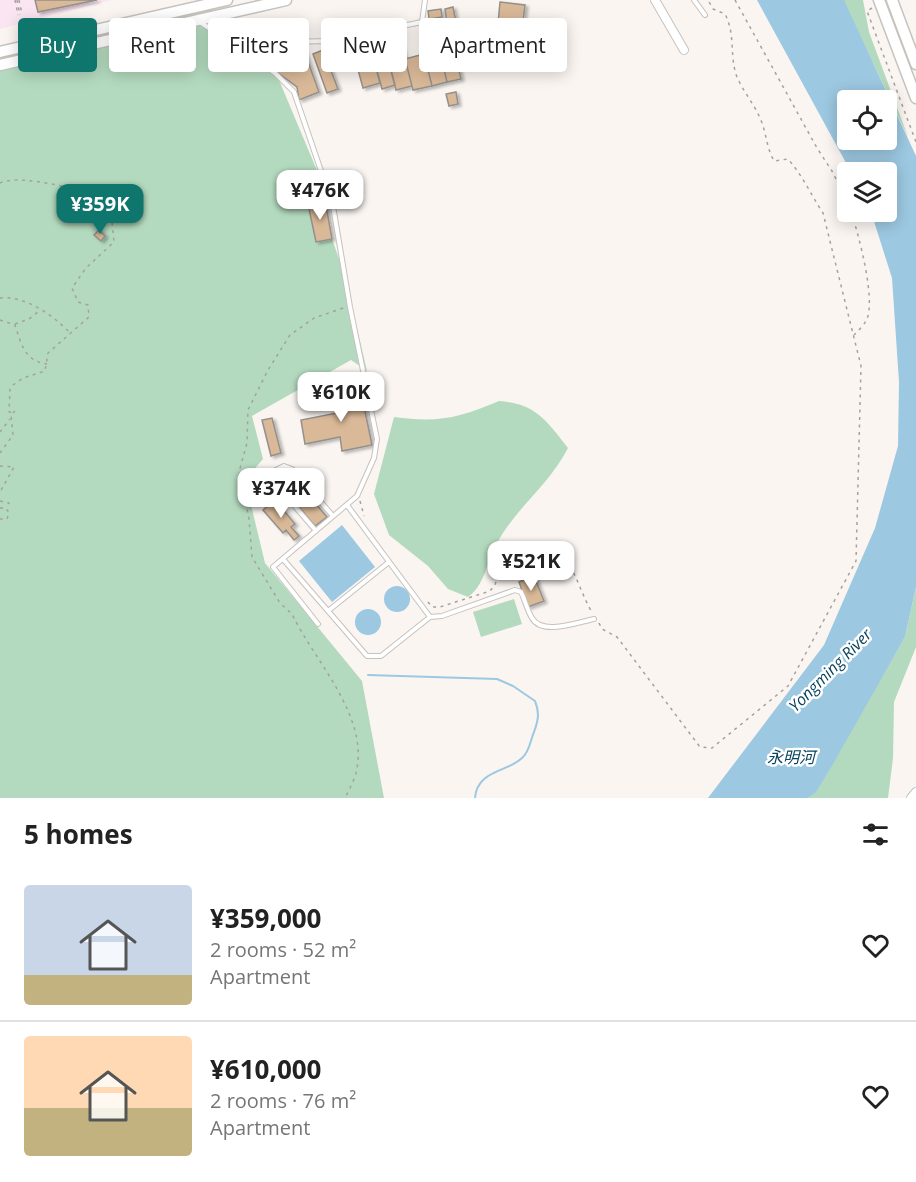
<!DOCTYPE html>
<meta charset="utf-8">
<style>
body{margin:0;font-family:"Open Sans","Noto Sans SC",sans-serif;background:#f6f6f6;color:#222;height:100vh;display:flex;flex-direction:column;font-size:22px;white-space:nowrap}
*{box-sizing:border-box;margin:0}
p{font-size:20px;color:#767676}
.icon{flex:none;width:33px;height:33px;fill:none;stroke:currentColor;stroke-width:2;stroke-linecap:round;stroke-linejoin:round}
.map{position:relative;height:798px;overflow:hidden}
.drawer{display:flex;flex-direction:column;background:#fff;flex:1}
.drawer>*{flex:none}
.banner{position:absolute;left:18px;top:18px;width:600px;height:54px;display:flex;gap:12px}
.buttons{position:absolute;left:837px;top:90px;display:grid;gap:12px}
.buttons a{display:grid;place-items:center;width:60px;height:60px;border-radius:6px;background:#fff;box-shadow:0 3px 15px #0003;font-size:30px}
.price{position:absolute;translate:-50% -51px;padding:0 14px;border-radius:12px;background:#fff;color:#222;font-size:20px;line-height:39px;filter:drop-shadow(0 2px 3px #0008)}
.price::after{content:'';position:absolute;left:50%;top:36px;width:18px;height:14px;margin-left:-9px;background:inherit;clip-path:polygon(0 0,100% 0,50% 100%)}
.price.active{background:#0f766e;color:#fff}
ul{padding:0;list-style:none}
li{display:flex;align-items:center;gap:18px;height:150px;padding:0 24px}
li+li{border-top:2px solid #e0e0e0}
li span{display:grid;place-items:center;flex:none;width:168px;height:120px;border-radius:6px;color:#555}
li>.icon{margin-inline-start:auto}
span .icon{width:72px;height:72px;fill:#fffc;stroke-width:1}
li b{font-size:26px}
h2{display:flex;justify-content:space-between;align-items:center;height:72px;padding:0 24px;font-size:26px}
.tag{padding:0 21px;border-radius:6px;background:#fff;box-shadow:0 3px 15px #0003;font-size:21px;line-height:54px}
.tag.active{background:#0f766e;color:#fff}
.map>svg:first-child{display:block}
</style>
<div class="map">
<svg width="916" height="798" viewBox="0 0 916 798">
<defs>
<filter id="shadow"><feDropShadow dx="3" dy="2" stdDeviation="1.5" flood-color="#0004"/></filter>
</defs>
<rect width="100%" height="100%" fill="#faf5f1"/>
<!-- commercial -->
<path fill="#fce5f2" d="M0 0H112L0 29Z"/>
<!-- green -->
<path fill="#b3dabe" d="M843 0H863L869 32 908 137Z
M190 4 255 23 251 49 279 80 321 180 305 185 316 241 332 239 344 273 367 371 351 360 252 416 263 459 245 480 265 563 362 681 384 798H0V63Z
M499 401C536 404 546 420 568 448 548 487 515 508 496 545 487 563 484 586 468 597L448 589 428 566 389 535 374 494 394 417C437 423 460 418 499 401Z
M916 587V647L894 702 893 758 888 798H808L816 791 905 637Z
M514 599 522 624 481 637 473 612Z"/>
<!-- water -->
<path fill="#9cc8e1" fill-rule="evenodd" d="M757 0H844L916 156V587L905 637 833 764 816 792 808 798H708L824 645 875 528 898 446 899 382 892 278 871 212H886V172H851ZM886 100V140H848V100Z
M342 525 375 567 332 602 299 561Z
M384 599a13 13 0 1 1 26 0a13 13 0 1 1-26 0Z
M355 622a13 13 0 1 1 26 0a13 13 0 1 1-26 0Z"/>
<g fill="none" stroke-linecap="round" stroke-linejoin="round">
<!-- stream -->
<path stroke="#9cc8e1" stroke-width="2" d="M368 675 497 679 513 686 535 701C540 713 538 721 534 732 530 741 530 751 522 758 508 772 477 770 475 798"/>
</g>
<!-- building -->
<path fill="#dab998" stroke="#94908c" stroke-width="1.5" filter="url(#shadow)" d="M35 0H97L38 12Z
M500 2 525 5 521 37 497 34Z
M453 7 456 22 447 23 445 9Z
M441 9 442 17 429 19 428 11Z
M436 33 447 82 432 86 420 37Z
M451 34 461 79 447 82 437 38Z
M399 36 412 86 396 90 383 40Z
M383 40 395 85 382 89 370 44Z
M264 45 303 48 319 92 299 100 297 87 262 61Z
M323 50 338 89 327 93 313 54Z
M424 54 432 86 413 90 405 59Z
M374 61 380 83 363 88 357 66Z
M456 92 458 104 449 106 446 94Z
M325 200 332 239 316 242 308 204Z
M99 230 105 236 101 241 94 235Z
M360 387 372 445 342 451 340 437 305 444 301 420 337 413 333 393Z
M272 418 281 453 271 456 262 420Z
M288 472 327 517 315 526 277 481Z
M275 500 295 524 291 527 299 536 294 540 286 530 283 533 263 510Z
M534 576 544 601 528 607 519 582Z"/>
<g fill="none" stroke-linecap="round" stroke-linejoin="round">
<!-- service casing -->
<g stroke="#c6c2be" stroke-width="6">
<path id="service" d="M694 0 705 15
M200 22 275 73 294 92 333 206 350 307 377 439 374 458 357 496 273 567 318 624
M239 43 329 41 422 22 425 0
M316 531 274 482V471L284 466 292 469 333 516
M283 559 367 656H381L430 617 347 505
M328 611 389 562
M430 617 442 616 515 590 521 592C525 600 527 610 532 618 542 636 578 622 594 619"/>
</g>
<!-- minor casing -->
<g stroke="#c6c2be" stroke-width="10">
<path id="minor" d="M655 0 684 50
M911 798 916 792"/>
</g>
<!-- secondary casing -->
<g stroke="#c6c2be" stroke-width="13">
<path id="secondary" d="M879 0 916 98
M892 0 916 64
M0 52 227 0
M0 65 286 0"/>
</g>
<!-- path -->
<path stroke="#a5a19e" stroke-width="1.5" stroke-dasharray="3 4.5" stroke-linecap="butt" d="M15 0 18 15
M17 0 20 15
M19 0 22 14
M735 0 817 148 832 171 848 203
M872 8 867 11 916 142
M451 31 503 41
M0 183C19 173 90 191 110 201L114 242 86 268 72 288 78 302 88 305 89 317 48 353 45 371 23 378 13 385 10 389 9 412H12
M851 212C858 232 877 302 866 321 863 326 858 331 854 335
M0 298C24 295 53 315 69 332
M343 308 314 318 290 335 268 370 248 410 247 443 239 472 249 519 252 557 280 603 292 614C315 662 370 717 356 773 354 781 349 790 345 798
M0 320 15 325C21 343 24 361 47 364
M15 324 29 319 39 311
M0 432 10 419
M0 453 13 435 11 415 15 411
M0 466 14 467 0 492
M0 501 9 503 7 507
M360 501 364 516
M0 508H6L9 513 7 519H0
M428 602 432 607H440L490 591 495 585 498 574 503 571 562 557C573 563 583 599 592 612
M599 623 602 629 617 637 700 747 712 748 788 686 856 561 861 366 823 213C811 195 803 176 788 159L774 161 772 157C766 144 766 131 760 118 754 104 743 91 737 77 729 56 736 35 725 14L713 9 708 0"/>
<!-- service -->
<use href="#service" stroke="#fff" stroke-width="4"/>
<!-- minor -->
<use href="#minor" stroke="#fff" stroke-width="8"/>
<!-- secondary -->
<use href="#secondary" stroke="#fff" stroke-width="10"/>
</g>
<g text-anchor="middle" stroke-width="5" stroke-linejoin="round" paint-order="stroke">
<!-- water labels -->
<g font-size="16" font-style="italic" fill="#08435c" stroke="#fff">
<text transform="translate(830 670) rotate(-45)" y="6">Yongming River</text>
<text x="791" y="763">永明河</text>
</g>
</g>
</svg>
<div class="buttons">
<a><svg class="icon" aria-label="locate" viewBox="0 0 24 24"><circle cx="12" cy="12" r="6"/><path d="M12 2v4M12 18v4M2 12h4M18 12h4"/></svg></a>
<a><svg class="icon" aria-label="layers" viewBox="0 0 24 24"><path d="M12 4l9 5-9 5-9-5zM3 14l9 5 9-5"/></svg></a>
</div>
<b class="price" style="left:320px;top:221px">¥476K</b>
<b class="price active" style="left:100px;top:235px">¥359K</b>
<b class="price" style="left:341px;top:423px">¥610K</b>
<b class="price" style="left:281px;top:519px">¥374K</b>
<b class="price" style="left:531px;top:592px">¥521K</b>
<div class="banner">
<a class="tag active">Buy</a>
<a class="tag">Rent</a>
<a class="tag">Filters</a>
<a class="tag">New</a>
<a class="tag">Apartment</a>
</div>
</div>
<section class="drawer">
<h2>5 homes<svg class="icon" aria-label="filters" viewBox="0 0 24 24"><path d="M4 7h16M4 17h16"/><circle cx="9" cy="7" r="2"/><circle cx="15" cy="17" r="2"/></svg></h2>
<ul>
<li><span style="background:linear-gradient(#c9d6e8 75%,#c2b280 0)"><svg class="icon" aria-label="home" viewBox="0 0 24 24"><path d="M3 11l9-7 9 7M6 9v11h12V9"/></svg></span><div><b>¥359,000</b><p>2 rooms · 52 m²</p><p>Apartment</p></div><svg class="icon" aria-label="heart" viewBox="0 0 24 24"><path d="M12 20l-8-8c-3-5 5-10 8-4 3-6 11-1 8 4z"/></svg></li>
<li><span style="background:linear-gradient(#ffd9b3 60%,#c2b280 0)"><svg class="icon" aria-label="home" viewBox="0 0 24 24"><path d="M3 11l9-7 9 7M6 9v11h12V9"/></svg></span><div><b>¥610,000</b><p>2 rooms · 76 m²</p><p>Apartment</p></div><svg class="icon" aria-label="heart" viewBox="0 0 24 24"><path d="M12 20l-8-8c-3-5 5-10 8-4 3-6 11-1 8 4z"/></svg></li>
</ul>
</section>
